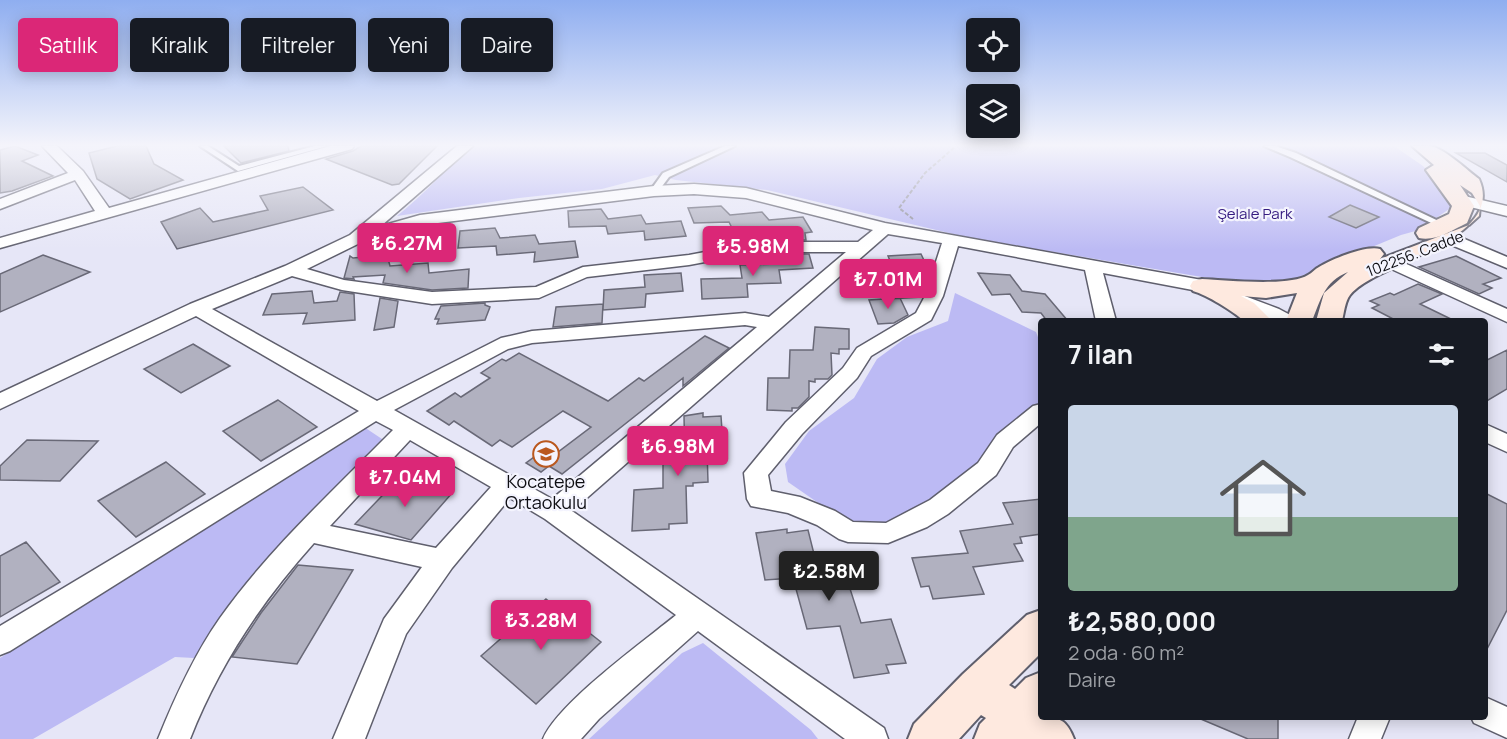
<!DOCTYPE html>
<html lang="tr">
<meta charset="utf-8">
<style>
body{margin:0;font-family:Manrope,sans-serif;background:#20242c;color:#f1f3f6;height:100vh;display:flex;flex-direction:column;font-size:22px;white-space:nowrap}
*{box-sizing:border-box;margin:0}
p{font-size:20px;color:#9ea1a6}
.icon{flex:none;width:33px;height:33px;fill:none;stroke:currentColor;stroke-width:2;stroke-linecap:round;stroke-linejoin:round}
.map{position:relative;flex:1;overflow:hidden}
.drawer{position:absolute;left:1038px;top:318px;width:450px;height:402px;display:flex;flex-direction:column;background:#171b24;border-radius:6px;box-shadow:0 3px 15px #0003}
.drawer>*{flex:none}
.banner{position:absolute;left:18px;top:18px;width:570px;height:54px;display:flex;gap:12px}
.tools{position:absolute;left:966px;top:18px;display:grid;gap:12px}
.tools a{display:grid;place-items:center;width:54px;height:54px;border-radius:6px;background:#171b24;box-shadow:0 3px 15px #0003;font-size:30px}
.price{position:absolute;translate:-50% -51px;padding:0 14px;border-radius:6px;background:#db2777;color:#fff;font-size:20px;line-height:39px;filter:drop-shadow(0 2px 3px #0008)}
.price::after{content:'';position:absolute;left:50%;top:36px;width:18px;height:14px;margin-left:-9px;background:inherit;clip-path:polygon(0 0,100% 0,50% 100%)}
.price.on{background:#222;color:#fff}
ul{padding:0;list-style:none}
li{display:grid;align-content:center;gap:12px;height:318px;padding:0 30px}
li span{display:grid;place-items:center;height:186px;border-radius:6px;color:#555}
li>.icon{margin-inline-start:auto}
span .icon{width:108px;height:108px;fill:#fffc;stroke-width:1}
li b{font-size:26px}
h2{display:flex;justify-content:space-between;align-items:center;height:72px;padding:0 30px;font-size:26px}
.tag{padding:0 21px;border-radius:6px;background:#171b24;box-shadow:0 3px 15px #0003;font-size:21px;line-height:54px}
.tag.on{background:#db2777;color:#fff}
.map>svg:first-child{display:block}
</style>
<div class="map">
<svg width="1507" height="739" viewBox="0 0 1507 739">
<rect width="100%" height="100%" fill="#e6e6f7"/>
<!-- green -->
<path fill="#bcbaf4" d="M472 146H1394L1423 166 1452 197V207L1419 230 1401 235 1292 280 1249 285 966 237 767 190 676 180 655 175 602 189 519 198 397 216C424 195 446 168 472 146Z
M955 293 1036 332 1041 345V404L1034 411 1009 424 983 463 916 522 850 525 788 482 785 464 809 431 854 398 877 359 907 337 948 321Z
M364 427 391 445 194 658 175 657 33 739H0V658Z
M703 643 811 730 818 739H589L682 653Z"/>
<!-- building -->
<path fill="#b1b1c0" stroke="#696977" stroke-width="1.5" d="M15 146 38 155 22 161 53 176 12 191 0 193V150Z
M117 146H146L154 164 183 180 130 199 97 179 89 153Z
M224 146H288L289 151 241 163Z
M361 146H437L399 184 392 185 326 159 353 151Z
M1456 153H1485L1507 165V182Z
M303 187 333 210 177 249 161 222 200 208 213 222 268 210 260 196Z
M1350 205 1379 217 1356 228 1329 217Z
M721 206 730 215 762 212 769 220 803 217 812 232 805 233 806 240H773L769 227 733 230 729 222 694 223 688 208Z
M601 209 608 219 641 215 646 224 681 221 686 236 645 240 644 231 608 234 606 226 569 227 568 211Z
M495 228 500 238 535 235 539 244 575 241 578 257 534 262 535 252 497 255 496 246 458 248 460 231Z
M775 254H809L813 268 779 270 781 283 747 284 748 297 702 299 701 279 742 278 740 265 777 264Z
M921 254 929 271 916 272 925 290 922 297 888 299 879 276 896 275 888 256Z
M43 255 90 272 0 312V274Z
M387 255 390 266 428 263 429 273 469 269 468 288 432 290 383 283 385 275 353 277 354 279 344 278 350 256 353 258Z
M1456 256 1501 278 1483 284 1492 288 1479 294 1419 267Z
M681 273 683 291 646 294 645 307 603 310 604 290 645 287 644 275Z
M978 273 1010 275 1022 291 1045 294 1068 321H1047L1041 313 1022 312 1010 294 992 295Z
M1418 284 1442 294 1420 304 1455 321H1397L1372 308 1379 305 1370 301 1390 293 1394 295Z
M312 291 314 303 337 301 340 292 354 294 355 320 303 324 307 313 263 315 272 294Z
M380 298 398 301 394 327 374 330Z
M900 298 908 315 894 323 878 324 869 300Z
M485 303V305L490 307 485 320 437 324 439 319H435L441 306Z
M603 304 602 323 553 327 556 307Z
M815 327 849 329V349H839V354L831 353 832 375 828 379H815V382L809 381V397L798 408H792V411L767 410 768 378H789L790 350H813Z
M705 336 729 348 683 386V378L562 474 549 466 541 472 526 463 541 452 550 458 591 427 563 411 512 447 500 440 492 446 454 421 449 425 427 411 455 393 461 397 490 378 481 373 502 359 506 361 519 353 608 401 639 378 644 381Z
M193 344 230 366 181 393 144 369Z
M1507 350V389L1485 402V361Z
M278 400 317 427 261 461 223 431Z
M703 413V417L721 416 723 445 707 449 708 482 693 483V486H686L687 523 669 524V529L632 531 634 490 663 488V464L685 463 684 416Z
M27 440 98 441 60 481 0 480V466Z
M166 462 205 494 136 537 98 501Z
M401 476 453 492 411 540 355 524Z
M1485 493 1507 504V610L1485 653Z
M1041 499V534L1020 537 1022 543 1014 544 1023 561 973 567 984 594 933 599 929 586 921 587 912 558 968 553 960 531 1013 524 1003 503Z
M787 529V533L808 530 819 574 844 570 861 623 891 619 906 663 886 665 889 673 854 678 840 626 807 629 793 578 765 580 756 533Z
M26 542 60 582 0 617V556Z
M298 565 353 570 297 664 232 657 261 613Z
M546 599 601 642 536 704 481 656Z
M1196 717H1278V739H1248Z"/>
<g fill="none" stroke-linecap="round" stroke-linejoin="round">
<!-- lane casing -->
<g stroke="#5f5f6d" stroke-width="4">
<path id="lane" d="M200 146H208L239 166 315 146H327L238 171Z
M725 146H735L669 177 657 193 650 191 663 173Z
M1264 146H1275L1296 153 1449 226 1445 228H1442L1290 157Z"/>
</g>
<!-- street casing -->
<g stroke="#5f5f6d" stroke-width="3">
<path id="street" d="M42 146H57L83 171 109 208 330 146H354L352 149 0 248V238L95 211 75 180 0 209V199L68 173Z
M457 146H473L381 226 420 215 654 186 694 184 746 188 885 223 1202 280 1279 309 1294 317 1297 321H1272L1198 291 1103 273 1116 321H1096L1085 270 958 246 943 296 931 320 871 356 857 378 802 434 768 475 771 491 800 497 835 511 853 522 886 523 930 500 978 463 997 435 1033 406 1041 404V423L1013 447 996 475 948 514 927 527 888 543 848 542 839 539 817 525 788 513 751 506 747 499 744 473 786 422 843 368 857 348 916 313 925 296 942 243 888 234 572 511 884 728 888 739H845L698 631 599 719 581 739H543C558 703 643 642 676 615L545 519 510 498 452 568 406 634 365 739H333L384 619 422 567 314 543C261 602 219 665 190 739H158C175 697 194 655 220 618 270 548 333 491 393 430L376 421 10 651 0 655V626L359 411 196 316 0 409V393L190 304 285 266 350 235ZM694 194 746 198 873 230 858 242H758L689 255 583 267 536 287 432 292 344 280 307 269 364 241 422 225 654 196ZM758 252H846L769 317 745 313 532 331 501 338 377 401 212 309 292 276 342 290 432 304 539 298 587 277 689 265ZM745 325 757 327 552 499 394 410 508 349 532 343ZM410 440 491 487 436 548 330 526Z
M1460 195 1507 206V216L1454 203 1452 200Z
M1455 235 1507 257V268L1449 244 1447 240 1449 236Z
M1393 258 1507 309V322L1387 267 1384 263 1387 259Z
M1485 424 1507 434V452L1485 442Z
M1485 697 1507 707V738L1474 723 1471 717H1485Z
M1358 717H1390L1381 739H1349Z"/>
</g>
<!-- secondary casing -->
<g stroke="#5f5f6d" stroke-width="4">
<path id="secondary" d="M1412 146C1418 146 1429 145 1434 147 1448 152 1467 170 1479 179 1507 241 1376 262 1350 295 1345 301 1344 313 1342 321H1316L1324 293 1348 272C1324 282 1321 299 1312 321H1286L1297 293 1266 298 1241 296 1254 303 1272 321H1244C1233 311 1207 295 1193 291L1190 286 1193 281 1202 279C1226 280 1288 287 1308 275 1312 273 1315 269 1319 267 1332 259 1366 245 1380 249L1384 254 1380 259 1367 264 1469 225 1479 216 1480 206 1472 193 1460 185 1474 206 1467 223C1452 230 1435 242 1419 238L1416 233 1419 228 1449 214 1452 206 1426 170 1434 165Z
M1041 610V653L1009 685 1015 689 1026 678 1041 672V717C1061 717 1067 721 1074 739H974L980 724 986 718 981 715 959 739H908L914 724 963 674 1027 615Z"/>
</g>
<!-- path -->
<path stroke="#8d8d99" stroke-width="2" stroke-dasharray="4 2" stroke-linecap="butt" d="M913 219 899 208 925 173 956 146"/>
<!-- lane -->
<use href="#lane" fill="#fff" fill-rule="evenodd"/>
<!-- street -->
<use href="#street" fill="#fff" fill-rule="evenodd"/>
<!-- secondary -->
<use href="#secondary" fill="#fee9df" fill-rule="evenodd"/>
</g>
<!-- sky -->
<linearGradient id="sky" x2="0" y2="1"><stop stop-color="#8faef0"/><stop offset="0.58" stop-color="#f4f4fb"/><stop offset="1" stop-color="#f4f4fb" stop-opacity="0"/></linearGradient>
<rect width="1507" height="250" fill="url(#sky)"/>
<!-- icons -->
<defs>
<g id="school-ring" transform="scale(1.35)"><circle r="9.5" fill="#f4f4fe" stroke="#ba581e" stroke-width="1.5"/><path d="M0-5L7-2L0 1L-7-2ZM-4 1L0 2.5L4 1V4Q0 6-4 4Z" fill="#ba581e"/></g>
</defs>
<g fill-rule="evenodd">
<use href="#school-ring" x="546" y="454"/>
</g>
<g text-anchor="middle" stroke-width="4.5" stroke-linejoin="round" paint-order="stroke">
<!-- far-park labels -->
<g font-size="15" fill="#351b80" stroke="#f4f4fe">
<text x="1255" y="219">Şelale Park</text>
</g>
<!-- far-street labels -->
<g font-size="15" fill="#0d0d12" stroke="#f4f4fe">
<text transform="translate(1415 254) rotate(-21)" y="5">102256. Cadde</text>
</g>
<!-- poi labels -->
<g font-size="18" fill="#0d0d12" stroke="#f4f4fe">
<text x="546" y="488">Kocatepe<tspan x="546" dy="21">Ortaokulu</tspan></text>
</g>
</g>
</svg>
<div class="tools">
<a><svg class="icon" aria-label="locate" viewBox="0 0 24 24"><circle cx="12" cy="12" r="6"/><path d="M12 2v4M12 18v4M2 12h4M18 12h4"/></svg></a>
<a><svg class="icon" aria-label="layers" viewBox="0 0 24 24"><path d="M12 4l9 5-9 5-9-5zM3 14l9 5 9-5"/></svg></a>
</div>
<b class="price" style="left:407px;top:274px">₺6.27M</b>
<b class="price" style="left:753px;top:277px">₺5.98M</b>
<b class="price" style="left:888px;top:310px">₺7.01M</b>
<b class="price" style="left:678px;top:477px">₺6.98M</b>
<b class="price" style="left:405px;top:508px">₺7.04M</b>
<b class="price on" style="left:829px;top:602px">₺2.58M</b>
<b class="price" style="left:541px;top:651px">₺3.28M</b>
<div class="banner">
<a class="tag on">Satılık</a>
<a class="tag">Kiralık</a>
<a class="tag">Filtreler</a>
<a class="tag">Yeni</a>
<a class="tag">Daire</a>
</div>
<section class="drawer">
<h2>7 ilan<svg class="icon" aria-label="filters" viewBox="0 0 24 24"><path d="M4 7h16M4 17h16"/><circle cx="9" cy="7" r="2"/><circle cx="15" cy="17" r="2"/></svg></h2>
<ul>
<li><span style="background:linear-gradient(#c9d6e8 60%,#7fa58c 0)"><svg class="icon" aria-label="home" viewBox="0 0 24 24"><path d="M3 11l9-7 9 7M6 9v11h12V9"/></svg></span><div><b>₺2,580,000</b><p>2 oda · 60 m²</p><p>Daire</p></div></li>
</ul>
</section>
</div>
